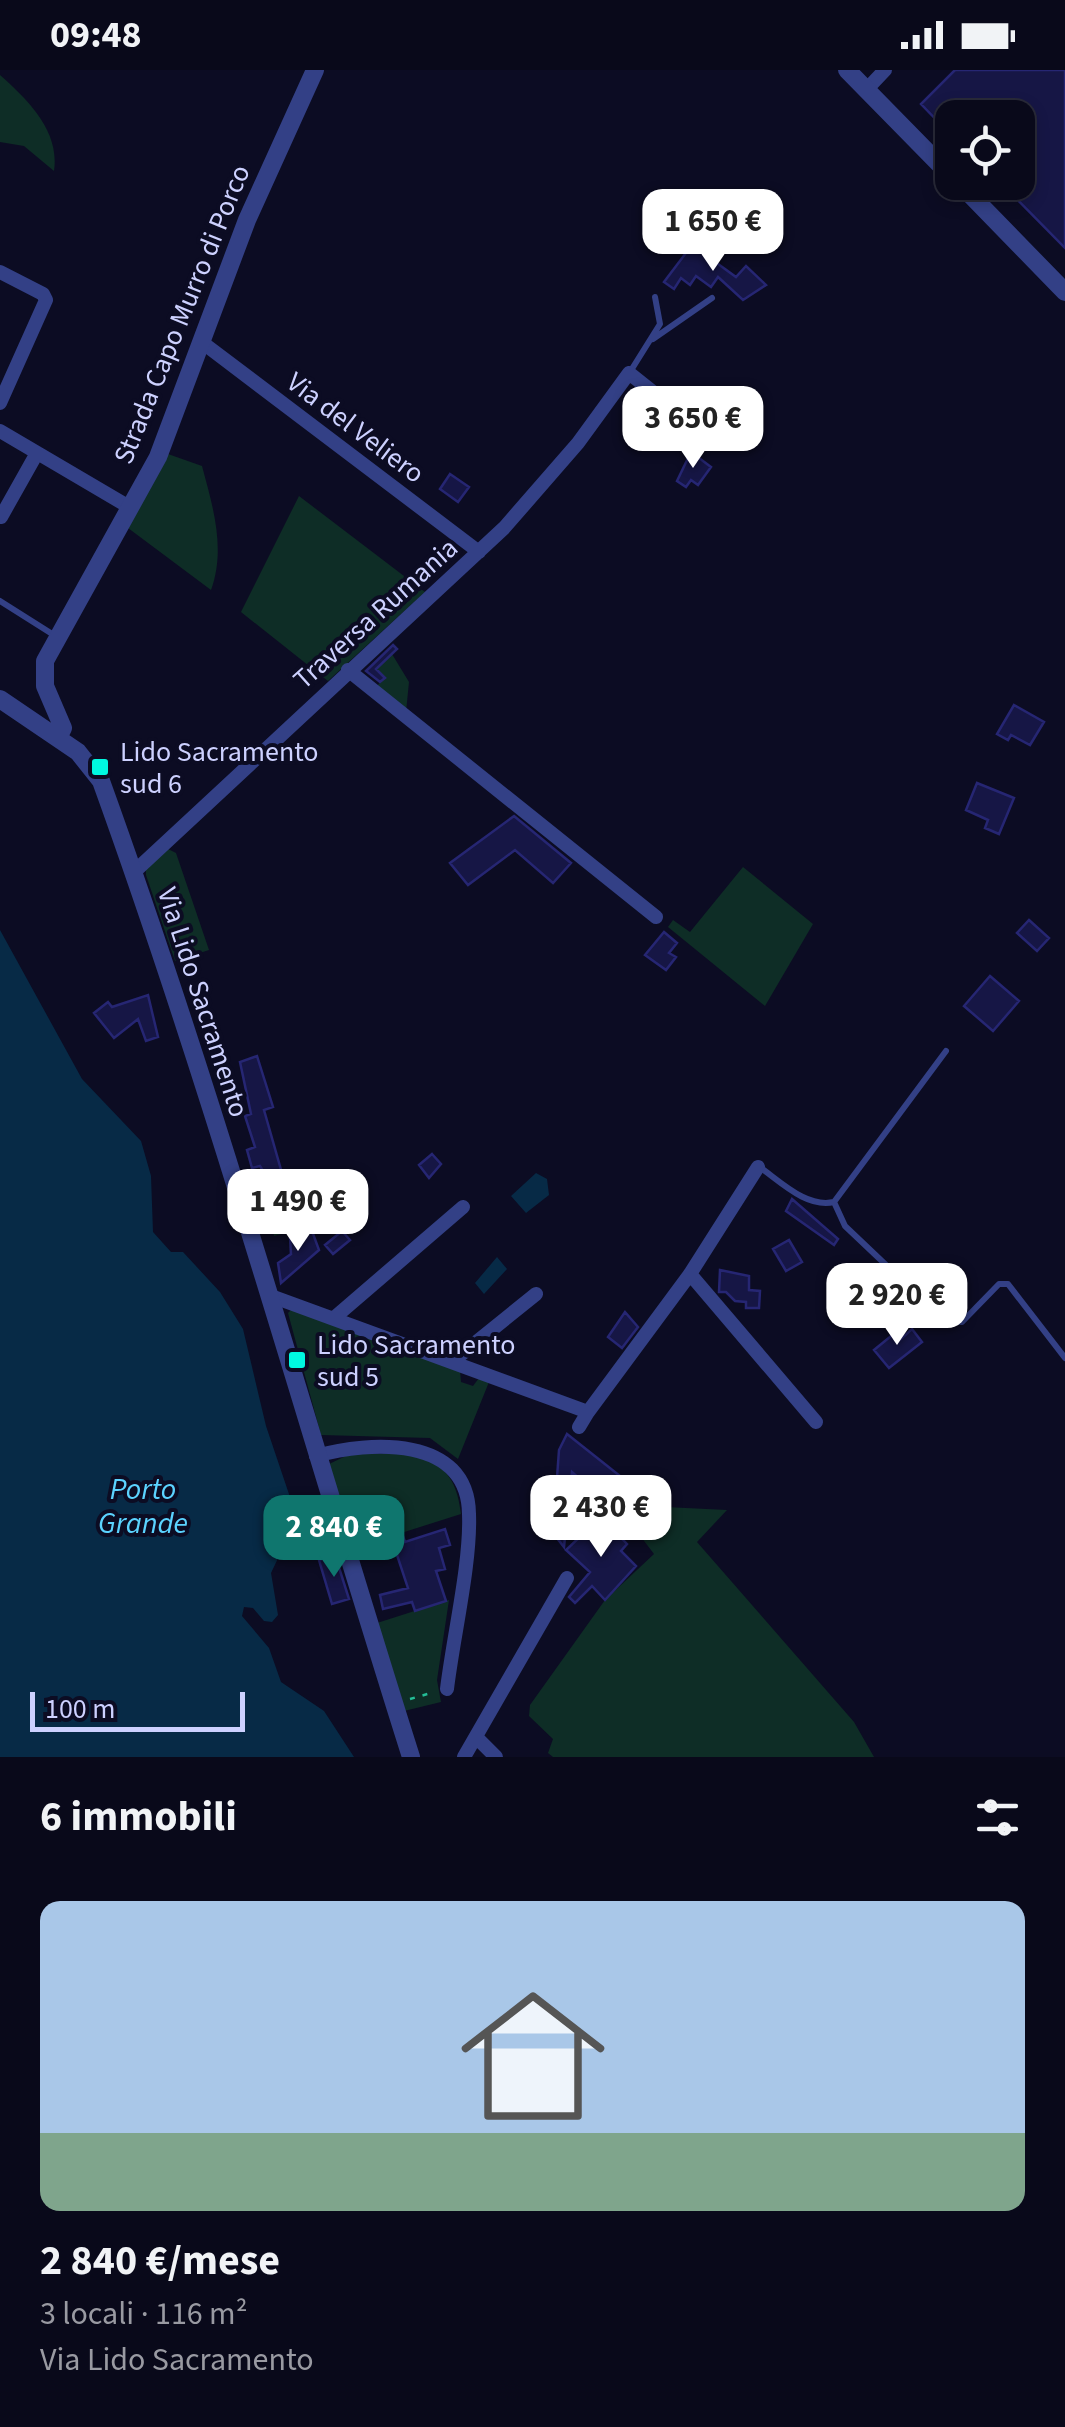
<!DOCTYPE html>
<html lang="it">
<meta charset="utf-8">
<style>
body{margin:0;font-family:"Source Sans 3",sans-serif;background:#171727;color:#f1f3f6;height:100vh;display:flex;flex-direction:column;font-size:38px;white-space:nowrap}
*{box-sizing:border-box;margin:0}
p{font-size:32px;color:#999aa2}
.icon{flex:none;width:55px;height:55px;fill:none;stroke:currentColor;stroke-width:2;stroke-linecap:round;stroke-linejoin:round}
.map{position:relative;height:1687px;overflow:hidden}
.drawer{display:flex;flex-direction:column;background:#09091a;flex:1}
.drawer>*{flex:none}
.controls{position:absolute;left:935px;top:30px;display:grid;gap:20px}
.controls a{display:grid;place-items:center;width:100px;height:100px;border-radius:20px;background:#09091a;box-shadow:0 5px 15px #0003,0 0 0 2px #292a39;font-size:50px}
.scale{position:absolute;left:30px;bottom:25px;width:215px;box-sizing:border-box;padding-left:10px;border:5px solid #cdd1ff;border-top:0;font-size:28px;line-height:35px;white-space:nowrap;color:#cdd1ff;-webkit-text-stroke:8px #0c0c23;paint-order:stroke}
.price{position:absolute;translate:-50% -85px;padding:0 22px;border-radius:20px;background:#fff;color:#222;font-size:32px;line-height:65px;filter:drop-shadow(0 2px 5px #0008)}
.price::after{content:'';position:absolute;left:50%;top:60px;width:30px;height:22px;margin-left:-15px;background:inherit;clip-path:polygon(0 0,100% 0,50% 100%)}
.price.selected{background:#0f766e;color:#fff}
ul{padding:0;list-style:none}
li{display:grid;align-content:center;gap:20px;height:530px;padding:0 40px}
li span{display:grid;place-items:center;height:310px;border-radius:20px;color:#555}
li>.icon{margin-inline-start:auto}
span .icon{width:180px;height:180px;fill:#fffc;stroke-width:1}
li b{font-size:42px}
h2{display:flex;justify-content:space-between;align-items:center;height:120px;padding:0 40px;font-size:42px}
.status{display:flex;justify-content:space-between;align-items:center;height:70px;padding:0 50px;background:#09091a;direction:ltr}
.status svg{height:28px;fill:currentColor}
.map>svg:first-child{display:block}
</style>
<div class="status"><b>09:48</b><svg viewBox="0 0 49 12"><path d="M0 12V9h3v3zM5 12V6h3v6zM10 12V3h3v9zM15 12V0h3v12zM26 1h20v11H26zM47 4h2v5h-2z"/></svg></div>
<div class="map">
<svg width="1065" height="1687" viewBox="0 0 1065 1687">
<rect width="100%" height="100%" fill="#0c0c23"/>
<!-- green -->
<path fill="#0e2d26" d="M0 5C28 30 60 61 54 101L24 76 0 72Z
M168 384 202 396C213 437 226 479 211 520L128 458Z
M299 426 425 522 328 611 241 542Z
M392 584 409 612 406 642 376 617 384 608 376 599Z
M168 779 176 783 209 880 175 891 146 805V799Z
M743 797 813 854 765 936 668 857 673 850 690 862Z
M307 1140 317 1148 309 1156 274 1166 271 1152Z
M292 1239 460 1300 461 1312 473 1316 479 1308 489 1312 458 1389 430 1368 321 1365 288 1243Z
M350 1384C403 1384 454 1375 461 1444L354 1478 327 1395Z
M645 1436 727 1440 697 1472 854 1652 874 1687H553L548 1683 553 1669 529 1646 530 1635 605 1530 654 1484 635 1459Z
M449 1530 437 1610 441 1632 404 1641 377 1553Z"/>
<!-- water -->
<path fill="#072a46" d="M0 860 82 1009 141 1071 151 1106 153 1162 171 1182H183L220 1222 243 1259 266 1356 292 1433 291 1461 271 1503 278 1545 272 1552 264 1551 253 1538 244 1537 242 1546 269 1578 281 1612 324 1641 354 1687H0Z
M536 1103 547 1109 549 1125 526 1143 511 1126Z
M497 1187 507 1199 484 1224 475 1213Z"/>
<!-- building -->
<path fill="#161645" stroke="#262673" stroke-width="2.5" d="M955 0H1065V178L1000 112H1018V48H952V66L921 34Z
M692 175 736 207 746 196 766 215 743 230 718 207 711 217 696 206 690 215 681 208 674 219 664 212Z
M691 382 711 397 698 415 691 410 686 417 677 411Z
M450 404 469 417 458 432 440 419Z
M393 575 397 579 376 599 385 608 380 612 366 601Z
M1014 635 1044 652 1030 675 1011 665 1008 670 997 664Z
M977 713 1014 728 999 764 985 758 988 750 966 740Z
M514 746 571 793 553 813 515 780 468 815 450 793Z
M1029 850 1049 868 1037 881 1017 863Z
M664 862 677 873 669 883 676 887 666 900 645 885Z
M990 906 1019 931 993 961 964 936Z
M148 925 158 967 146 971 138 949 114 968 94 943 108 932 112 937Z
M257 986 273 1037 264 1040 291 1135 277 1139 268 1109 260 1096 252 1098 247 1080 255 1077 245 1046 251 1044 240 992Z
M432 1084 441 1094 429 1108 419 1095Z
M792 1129 838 1169 834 1175 786 1141Z
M312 1161 319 1180 281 1213 278 1193 291 1184 290 1168Z
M342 1161 350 1170 333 1184 325 1175Z
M789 1170 802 1192 786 1201 773 1179Z
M720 1200 749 1206V1220L760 1221 759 1238H746V1232L735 1231 726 1222H719Z
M625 1242 638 1257 622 1278 608 1267Z
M912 1259 922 1272 889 1298 874 1280 896 1262 901 1269Z
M567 1364 654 1433 623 1431 615 1440 572 1402 564 1477 553 1463 559 1380Z
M601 1447 627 1474 621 1481 636 1496 605 1530 592 1516 575 1533 569 1527 590 1502 566 1480Z
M445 1459 450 1475 439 1478 445 1499 436 1501 446 1531 415 1541 412 1532 383 1539 380 1525 408 1518 391 1467 402 1463 405 1472Z
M335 1485 349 1529 332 1534 319 1490Z"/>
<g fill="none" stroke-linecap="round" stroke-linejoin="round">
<!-- path -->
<path stroke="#24bd96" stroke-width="2.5" stroke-dasharray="5 8" stroke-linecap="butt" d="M410 1629 431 1623"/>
<!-- service -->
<path stroke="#334086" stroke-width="6" d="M653 269 712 228
M630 302 660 254 655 227
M0 531 57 567
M946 981 834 1132 845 1156 944 1250 962 1252 999 1214H1008L1065 1288
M761 1098C782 1113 807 1138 834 1132"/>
<!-- minor -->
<path stroke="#334086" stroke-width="14" d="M867 19 885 0
M0 202 43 224 46 230 0 333
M203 273 479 482
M0 361 131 438
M1 447 37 383
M348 600 656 847
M134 802 504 458 578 373 629 303 713 370
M690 1204 816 1352
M271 1226 588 1342 690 1204 758 1097
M334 1248 463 1137
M453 1291 536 1224
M579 1357 588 1342
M316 1386C369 1371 468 1365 469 1444 471 1493 453 1568 447 1619
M476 1667 496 1687
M464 1687 567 1508"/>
<!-- tertiary -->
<path stroke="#334086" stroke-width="18" d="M847 0 952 107
M958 112 1065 222
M0 629 78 682 101 711C217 1032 308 1362 411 1687
M58 668 63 658 45 616V591L158 387 247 150 315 0"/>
</g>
<!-- markers -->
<g fill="#00f8e1" stroke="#0c0c23" stroke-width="4">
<rect x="90" y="687" width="20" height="20" rx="5"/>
<rect x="287" y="1280" width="20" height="20" rx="5"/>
</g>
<g text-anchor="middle" stroke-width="8" stroke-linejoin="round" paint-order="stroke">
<!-- street labels -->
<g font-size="28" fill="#cdd1ff" stroke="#0c0c23">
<text transform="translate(181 244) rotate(-68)" y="10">Strada Capo Murro di Porco</text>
<text transform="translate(356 357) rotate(37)" y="10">Via del Veliero</text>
<text transform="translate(375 543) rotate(-42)" y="10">Traversa Rumania</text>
<text transform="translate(204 932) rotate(72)" y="10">Via Lido Sacramento</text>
</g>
<!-- poi labels -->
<g font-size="28" fill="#cdd1ff" stroke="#0c0c23" text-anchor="start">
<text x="120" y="691">Lido Sacramento<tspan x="120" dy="32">sud 6</tspan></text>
<text x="317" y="1284">Lido Sacramento<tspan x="317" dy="32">sud 5</tspan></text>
</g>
<!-- water labels -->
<g font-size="30" font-style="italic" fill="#5bd3ff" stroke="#0c0c23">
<text x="143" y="1429">Porto<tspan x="143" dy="34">Grande</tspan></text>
</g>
</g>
</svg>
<div class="controls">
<a><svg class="icon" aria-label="locate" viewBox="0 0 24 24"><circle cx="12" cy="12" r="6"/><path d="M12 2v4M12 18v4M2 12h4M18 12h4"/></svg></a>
</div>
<div class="scale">100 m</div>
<b class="price" style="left:713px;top:204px">1 650 €</b>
<b class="price" style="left:693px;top:401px">3 650 €</b>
<b class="price" style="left:298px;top:1184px">1 490 €</b>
<b class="price" style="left:897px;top:1278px">2 920 €</b>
<b class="price" style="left:601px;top:1490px">2 430 €</b>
<b class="price selected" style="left:334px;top:1510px">2 840 €</b>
</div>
<section class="drawer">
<h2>6 immobili<svg class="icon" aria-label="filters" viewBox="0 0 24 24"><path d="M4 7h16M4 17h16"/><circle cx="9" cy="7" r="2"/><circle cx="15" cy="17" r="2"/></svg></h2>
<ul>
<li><span style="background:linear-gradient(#a9c7e8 75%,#7fa58c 0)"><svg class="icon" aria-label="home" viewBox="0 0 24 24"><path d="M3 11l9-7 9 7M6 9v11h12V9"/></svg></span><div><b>2 840 €/mese</b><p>3 locali · 116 m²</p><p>Via Lido Sacramento</p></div></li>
</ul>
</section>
